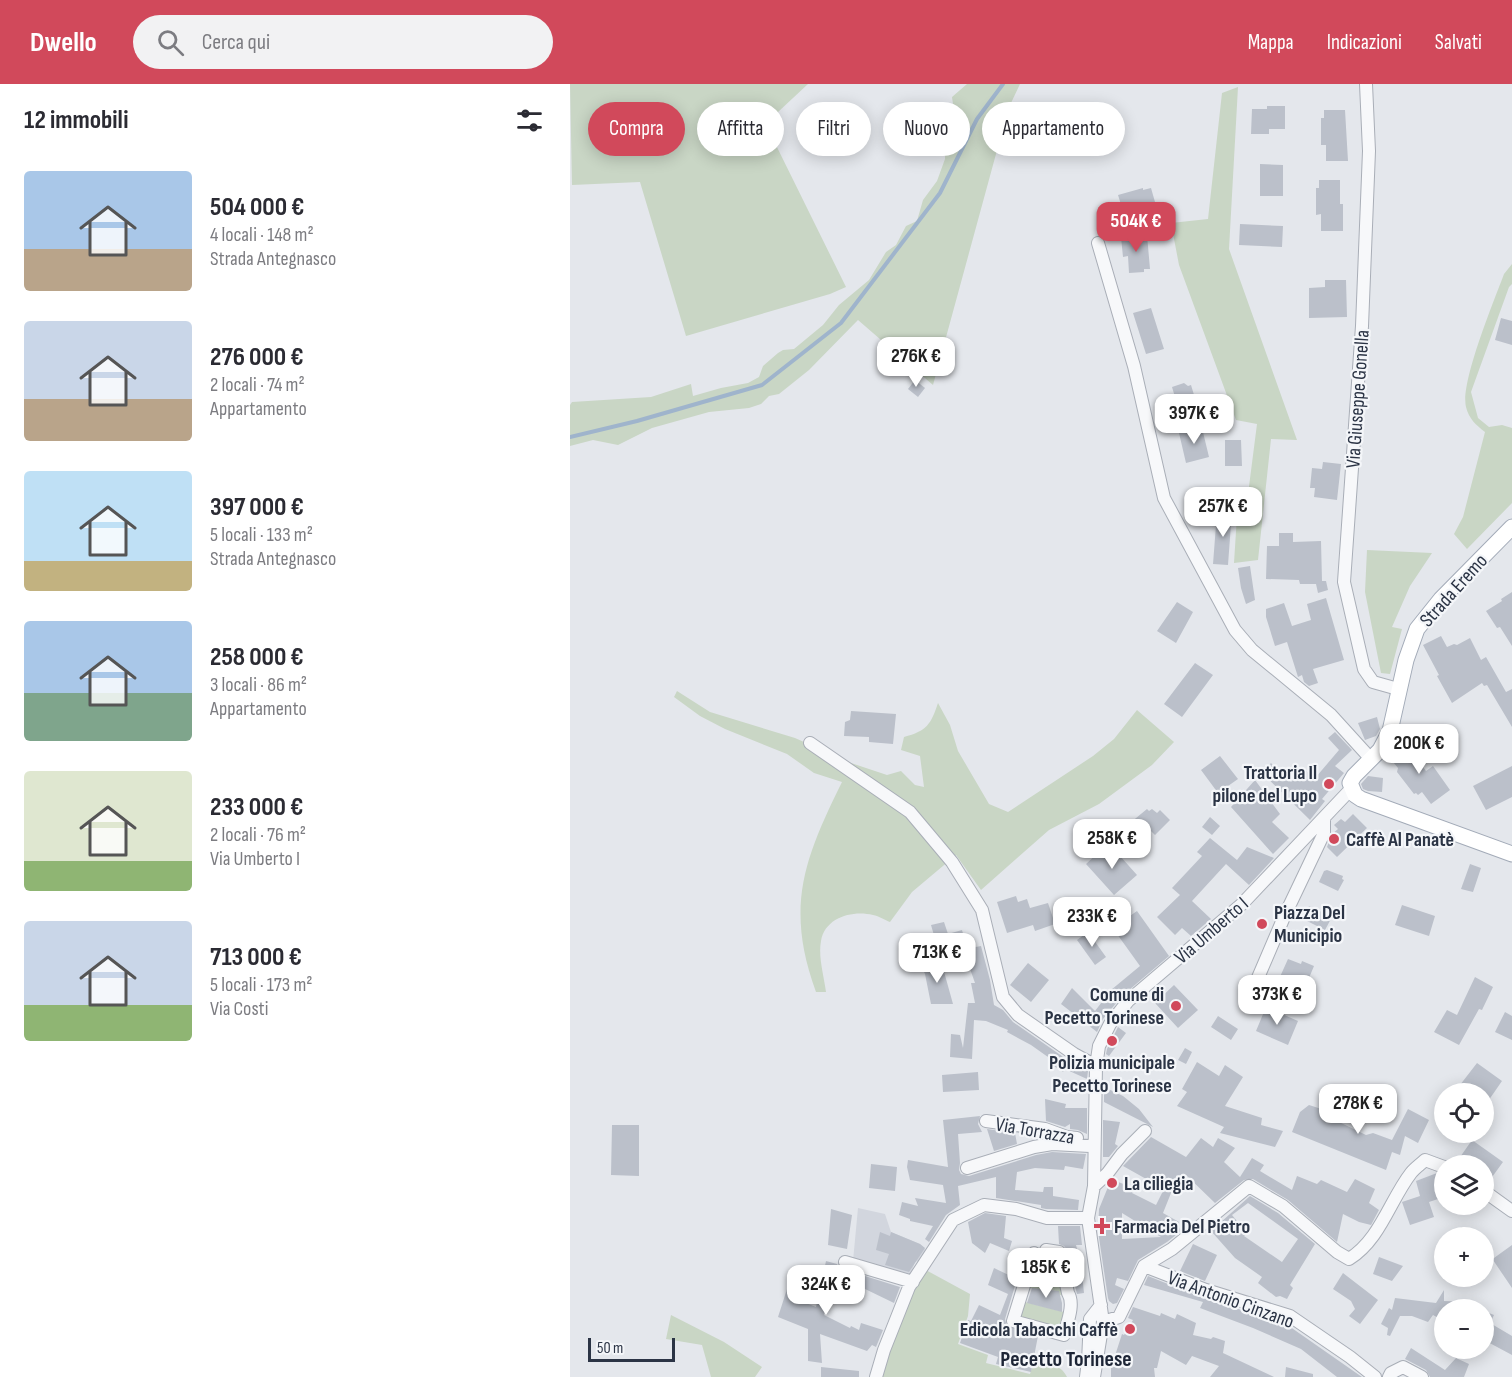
<!DOCTYPE html>
<html lang="it">
<meta charset="utf-8">
<style>
body{margin:0;font-family:"Sofia Sans Condensed",sans-serif;background:#f2f2f3;color:#2b2b33;height:100vh;display:flex;flex-direction:column;font-size:22px;white-space:nowrap}
*{box-sizing:border-box;margin:0}
p{font-size:20px;color:#7c7c81}
.icon{flex:none;width:33px;height:33px;fill:none;stroke:currentColor;stroke-width:2;stroke-linecap:round;stroke-linejoin:round}
.map{position:relative;flex:1;overflow:hidden}
.sheet{display:flex;flex-direction:column;background:#fff;width:570px}
.sheet>*{flex:none}
.top-card{position:absolute;left:18px;top:18px;width:570px;height:54px;display:flex;gap:12px}
.fabs{position:absolute;left:864px;top:999px;display:grid;gap:12px}
.fabs a{display:grid;place-items:center;width:60px;height:60px;border-radius:50%;background:#fff;box-shadow:0 3px 15px #0003;font-size:30px}
.scale{position:absolute;left:18px;bottom:15px;width:87px;box-sizing:border-box;padding-left:6px;border:3px solid #2b3445;border-top:0;font-size:16px;line-height:21px;white-space:nowrap;color:#2b3445;-webkit-text-stroke:4px #f4f6f9;paint-order:stroke}
.price{position:absolute;translate:-50% -51px;padding:0 14px;border-radius:12px;background:#fff;color:#222;font-size:20px;line-height:39px;filter:drop-shadow(0 2px 3px #0008)}
.price::after{content:'';position:absolute;left:50%;top:36px;width:18px;height:14px;margin-left:-9px;background:inherit;clip-path:polygon(0 0,100% 0,50% 100%)}
.price.current{background:#d1495b;color:#fff}
ul{padding:0;list-style:none}
li{display:flex;align-items:center;gap:18px;height:150px;padding:0 24px}
li span{display:grid;place-items:center;flex:none;width:168px;height:120px;border-radius:6px;color:#555}
li>.icon{margin-inline-start:auto}
span .icon{width:72px;height:72px;fill:#fffc;stroke-width:1}
li b{font-size:26px}
h2{display:flex;justify-content:space-between;align-items:center;height:72px;padding:0 24px;font-size:26px}
.chip{padding:0 21px;border-radius:27px;background:#fff;box-shadow:0 3px 15px #0003;font-size:21px;line-height:54px}
.chip.current{background:#d1495b;color:#fff}
header{display:flex;align-items:center;gap:36px;box-sizing:border-box;height:84px;padding:0 30px;background:#d1495b;color:#fff}
header strong{font-size:28px}
nav{display:flex;gap:33px;margin-inline-start:auto;font-size:21px}
.search{width:420px;height:54px;background:#f2f2f3;display:flex;align-items:center;gap:15px;box-sizing:border-box;padding:0 21px;border-radius:33px;color:#7c7c81;font-size:22px}
main{display:flex;flex:1;min-height:0}
.map>svg:first-child{display:block}
</style>
<header>
<strong>Dwello</strong>
<div class="search"><svg class="icon" aria-label="search" viewBox="0 0 24 24"><circle cx="10" cy="10" r="6"/><path d="M15 15l6 6"/></svg>Cerca qui</div>
<nav><a>Mappa</a><a>Indicazioni</a><a>Salvati</a></nav>
</header>
<main>
<section class="sheet">
<h2>12 immobili<svg class="icon" aria-label="filters" viewBox="0 0 24 24"><path d="M4 7h16M4 17h16"/><circle cx="9" cy="7" r="2"/><circle cx="15" cy="17" r="2"/></svg></h2>
<ul>
<li><span style="background:linear-gradient(#a9c7e8 65%,#b9a48a 0)"><svg class="icon" aria-label="home" viewBox="0 0 24 24"><path d="M3 11l9-7 9 7M6 9v11h12V9"/></svg></span><div><b>504 000 €</b><p>4 locali · 148 m²</p><p>Strada Antegnasco</p></div></li>
<li><span style="background:linear-gradient(#c9d6e8 65%,#b9a48a 0)"><svg class="icon" aria-label="home" viewBox="0 0 24 24"><path d="M3 11l9-7 9 7M6 9v11h12V9"/></svg></span><div><b>276 000 €</b><p>2 locali · 74 m²</p><p>Appartamento</p></div></li>
<li><span style="background:linear-gradient(#bfe0f5 75%,#c2b280 0)"><svg class="icon" aria-label="home" viewBox="0 0 24 24"><path d="M3 11l9-7 9 7M6 9v11h12V9"/></svg></span><div><b>397 000 €</b><p>5 locali · 133 m²</p><p>Strada Antegnasco</p></div></li>
<li><span style="background:linear-gradient(#a9c7e8 60%,#7fa58c 0)"><svg class="icon" aria-label="home" viewBox="0 0 24 24"><path d="M3 11l9-7 9 7M6 9v11h12V9"/></svg></span><div><b>258 000 €</b><p>3 locali · 86 m²</p><p>Appartamento</p></div></li>
<li><span style="background:linear-gradient(#dfe7d0 75%,#8fb573 0)"><svg class="icon" aria-label="home" viewBox="0 0 24 24"><path d="M3 11l9-7 9 7M6 9v11h12V9"/></svg></span><div><b>233 000 €</b><p>2 locali · 76 m²</p><p>Via Umberto I</p></div></li>
<li><span style="background:linear-gradient(#c9d6e8 70%,#8fb573 0)"><svg class="icon" aria-label="home" viewBox="0 0 24 24"><path d="M3 11l9-7 9 7M6 9v11h12V9"/></svg></span><div><b>713 000 €</b><p>5 locali · 173 m²</p><p>Via Costi</p></div></li>
</ul>
</section>
<div class="map">
<svg width="942" height="1293" viewBox="0 0 942 1293">
<rect width="100%" height="100%" fill="#e4e7ec"/>
<!-- built -->
<path fill="#d2d6de" d="M288 1124 315 1130 321 1148 350 1160 356 1166 353 1179 345 1177 341 1191 335 1194 283 1177Z"/>
<!-- green -->
<path fill="#c9d6c5" d="M0 0H238L208 28 201 51 276 203 260 210 116 252 70 98 2 101Z
M397 0H450L441 19 451 33 447 46 436 49 429 59 363 301 288 236 239 286 209 310 199 312 191 320 179 324 139 328 82 344 48 361 23 356 0 362V321L2 318 81 313 121 300 123 312 151 304 178 299 189 293 193 282 208 269 213 266 224 265 253 241 269 221 299 196 316 168 326 161 336 142 347 137 353 116 367 97 375 75V30L383 20 382 13Z
M668 3 659 165 727 356 701 355 688 476 664 479 668 416 677 418 687 340 666 336 609 181 601 139 638 135 652 9Z
M942 180V200L939 203 901 308 908 334 919 343 932 341 942 344V419L897 465 884 450 893 433 915 348C906 341 899 335 896 323 890 299 924 217 934 190Z
M797 466 862 469 840 502 822 543 832 545 820 590 811 589 795 508Z
M107 607 140 628 225 654 281 679 317 691 331 687 345 701 354 703 350 672 331 666 334 653C357 647 361 640 368 619L380 641 388 667 419 720 438 728 523 672 544 655 567 626 604 658 582 681 529 720 479 746 411 806 386 771 342 808 320 838C315 836 309 832 303 831 283 826 255 833 251 857 248 873 254 892 256 908H246C215 823 234 775 272 698L244 689 217 670 155 645 130 632 104 613Z
M466 1173 485 1175 500 1213 486 1210V1207L473 1204 472 1207 456 1203Z
M354 1185 400 1210 398 1232 388 1260 418 1271 416 1279 460 1290 464 1277C477 1279 491 1280 497 1293H311L325 1248Z
M451 1217 494 1228 490 1247 447 1235Z
M101 1231 154 1258 192 1283 185 1293H141L132 1261 96 1255Z"/>
<g fill="none" stroke-linecap="round" stroke-linejoin="round">
<!-- stream -->
<path stroke="#9fb4cc" stroke-width="4" d="M0 353 67 337 192 301 271 239 370 109 407 35 433 0"/>
</g>
<!-- building -->
<path fill="#bbc0ca" fill-rule="evenodd" d="M697 22H715V45H699V50H681L682 25H697Z
M754 26H775L778 77H756V61H751V34H754Z
M690 80 713 81V112H690Z
M749 96H770V120H773V147H751V130L746 131V104H749Z
M573 104V106L581 104 585 118 581 120V122L554 130 548 111Z
M670 140 713 142 712 163 669 161Z
M577 151 580 185H574V188L559 189 558 172 553 173 551 153Z
M755 196H776L777 233 739 234V204L755 203Z
M581 224 594 265 576 270 563 229Z
M931 234 942 237V261L925 256Z
M345 296 355 304 348 313 338 305Z
M614 299 618 302 621 301 628 324 607 330 602 314 605 313 602 303Z
M632 344 639 373 616 379 609 349Z
M655 356H671L672 382H655Z
M753 378 771 380 767 416 744 413 745 404H740L742 384 752 385Z
M662 426 658 481 643 480 647 428Z
M709 449H723V458L751 457 752 497H756L758 506 748 509 746 500H730L729 496 696 495 697 462H709Z
M680 482 685 516 676 520 671 504 668 484Z
M942 508V562L930 543 927 544 916 527 932 517 931 515Z
M756 514 774 576 743 585 748 599 739 602 734 598 732 591 728 593 717 558 705 562 696 533V525L714 519 722 542 741 536 737 520Z
M607 518 623 528 606 559 587 547Z
M871 552 877 563 884 560 887 561 900 554 911 576 916 573 936 608 942 605V643L917 601 914 602 912 599 882 619 867 592 869 591 853 561Z
M625 579 643 591 612 633 594 620Z
M281 627 326 630 323 660 299 658V653L274 652 275 638 280 636Z
M807 633 810 645 806 652 795 656 788 639Z
M765 648 782 666 765 682 774 689 752 715 755 717 740 736 692 689 701 679 713 692 714 691 721 698 734 685 742 692 744 691 746 693 769 666 758 654Z
M836 660 856 687 863 682 880 706 861 720 852 708 848 711 846 709 844 710 827 688 828 684 819 673Z
M650 672 668 695 648 709 631 686Z
M942 682V713L916 726 903 702Z
M798 692 813 694 812 708 798 707 793 705 791 700Z
M685 696 710 730 702 738 719 754 703 770 661 723Z
M577 725 579 727 582 725 587 729 590 726 600 736 585 751 580 746 573 752 560 739Z
M783 730 797 744 767 773 757 763 762 750 768 745 764 741 771 735 775 738Z
M640 733 650 742 642 751 632 743Z
M640 754 667 776 677 763 704 774 679 801 656 780 622 817 641 835 621 852 612 844 605 851 587 833 610 811 602 804 632 772 627 768Z
M542 763 567 791 544 811 516 780 530 767 533 771Z
M900 780 911 784 903 808 891 805Z
M757 786 773 792 772 795 774 796 768 807 749 798 754 787Z
M446 812 448 818 457 815 460 824 478 819 485 840 465 847 463 841 437 849 427 818Z
M832 821 865 832 859 852 825 841Z
M548 822 557 834 567 827 599 872 552 912 533 935 527 948 491 920 502 904 525 927 541 906 570 882 534 832Z
M739 822 762 833 755 846 733 835Z
M374 838 378 850 392 846 397 864 395 865 411 862 420 896 424 921 433 926 443 938 499 977 518 987 517 995 495 985 493 988 484 982 485 978 461 961 437 948 438 946 416 937 404 936 402 975 380 973 381 950 390 951 393 964 398 919H405L401 899H405L393 865 370 872 361 841Z
M518 848 536 873 525 881 507 856Z
M718 875 731 880 732 877 744 882 734 906 709 895Z
M371 877 378 902 383 920H361L355 890 351 881Z
M458 879 479 896 461 918 440 901Z
M905 893 923 903 912 926 909 925 889 961 864 948 877 926 887 931Z
M604 901 628 926 608 944 585 919Z
M696 923 728 937 718 961 686 947Z
M935 928 942 932V956L925 948Z
M648 932 668 945 661 956 641 943Z
M548 943 556 949 539 972 536 970 537 965Z
M615 964 622 968 616 980 608 976Z
M627 978 649 992 655 981 673 993 655 1022 692 1034 691 1041 713 1047 705 1063 650 1049 654 1043 607 1022 617 1008 612 1005Z
M907 979 932 997 914 1023V1010H902L890 1001Z
M408 988 409 1006 373 1008 372 991Z
M534 1003 553 1012 569 1025 583 1043 534 1018Z
M475 1015 496 1020 495 1024H517V1050L508 1046 500 1045V1040L495 1043 476 1037Z
M739 1021 767 1030V1037L796 1051 803 1049 822 1056 838 1025 859 1036 848 1059 835 1052 830 1071 822 1068 816 1086 722 1048 730 1028Z
M410 1032 408 1040 412 1048 388 1050 390 1079 389 1086 391 1090 399 1092 466 1071 482 1068 516 1070 513 1085 495 1082 494 1086 465 1084 447 1088 445 1106 473 1108 474 1103H483V1112L509 1116 508 1126 476 1125 471 1124V1121L426 1114V1093L388 1102 390 1121 376 1131 359 1158 355 1155 363 1142 340 1137V1135L329 1131 332 1118 348 1122 345 1114 376 1119 373 1101 340 1096 337 1083 338 1076 378 1083 373 1036Z
M533 1036 550 1038 545 1060 548 1062 539 1073H533Z
M42 1041H69V1092L41 1091Z
M417 1045 445 1049 447 1060 424 1067Z
M581 1053 616 1073 631 1054 643 1063 648 1054 665 1064 654 1078 670 1093 682 1074 694 1081 690 1087 722 1106 727 1092 747 1100 751 1096 777 1108 785 1095 805 1105 799 1119 809 1126 801 1141 789 1138 773 1130 767 1158 718 1116 683 1095 674 1096 645 1119 616 1091 605 1111 601 1109 593 1129 609 1138 608 1141 611 1147 597 1158 568 1176 558 1197 547 1194 545 1201 554 1205 547 1219 543 1220 539 1217 538 1214 528 1147 529 1125 538 1103 543 1104V1096L564 1104 562 1109 586 1121 594 1105 553 1082ZM552 1129 591 1153 552 1155Z
M902 1056 933 1078 917 1100 914 1099V1082H895L888 1076Z
M301 1080 327 1083 325 1107 299 1104Z
M867 1089 874 1113 859 1118 864 1133 840 1141 832 1118 850 1112 846 1097Z
M680 1112 708 1129 745 1160 720 1201 723 1204 717 1215 710 1212 706 1213 688 1199 692 1193 665 1174 641 1147ZM678 1119 728 1155 712 1178 674 1152 677 1149 662 1131Z
M261 1125 282 1131 277 1165 258 1161Z
M415 1129 436 1132 434 1154 442 1157 439 1167 420 1159 415 1169 402 1159 398 1138Z
M488 1142H510L512 1161H506L511 1180 514 1209 507 1210 506 1206 497 1166 494 1162 489 1160Z
M892 1143 897 1154H871Z
M310 1148 320 1152 321 1148 350 1160 355 1164 339 1188 315 1181 319 1170 306 1166Z
M914 1152 924 1174 942 1161V1204L923 1176 914 1181Z
M623 1160 647 1171 635 1197 610 1187Z
M809 1173 833 1182 822 1197 803 1190Z
M256 1177 267 1180 269 1184 276 1187 270 1219 257 1216 254 1231 280 1244 281 1242 289 1246 291 1239 313 1246 306 1263 302 1261 297 1267 250 1250 252 1279 238 1277V1245L208 1233 218 1202 229 1207 226 1215 246 1223Z
M424 1184 447 1195 435 1235 437 1242 468 1252 461 1288 426 1280 428 1273 390 1259 398 1236 401 1237 409 1221 430 1231 438 1210 418 1201Z
M773 1189 808 1216 790 1240 779 1232 785 1225 781 1217 763 1205Z
M295 1192 330 1203 324 1219 293 1204Z
M578 1192 633 1214 716 1240 792 1293H767L731 1265 683 1244 630 1224 633 1218 574 1201Z
M462 1204 489 1207 492 1219V1228L457 1219Z
M874 1206V1217L901 1218V1226H874V1237L863 1231 858 1238 842 1232H830L820 1252 817 1251 818 1244 811 1240 819 1224 822 1226 825 1214 866 1219Z
M563 1223 590 1232 591 1229 605 1235 607 1230 626 1239 623 1251 641 1255 643 1253 655 1257 653 1269 704 1293H640L649 1282 622 1272 616 1281 591 1267 587 1284H584L585 1293H541V1284L552 1250 554 1251 563 1236 558 1234Z
M914 1227 924 1231 920 1239 942 1252V1271L914 1256Z
M841 1264 875 1286 886 1274 899 1280 894 1293H860L856 1286 835 1275Z
M251 1283 289 1287V1293H251Z
M716 1283 743 1290V1293H715Z"/>
<g fill="none" stroke-linecap="round" stroke-linejoin="round">
<!-- minor casing -->
<g stroke="#a9aeb7" stroke-width="14">
<path id="minor" d="M796 0 799 67 792 242 774 498 794 585 803 598 828 605
M528 159 564 282 594 414 665 546 682 566 761 631 801 675
M240 659 340 728 382 778 412 826 433 913 448 931 504 970 526 982
M684 903 714 833 754 749V734
M416 1037 475 1045 497 1053 507 1054
M397 1084 464 1063 482 1060 520 1062 524 1059
M524 1102 537 1090 552 1070 575 1047
M914 1107 942 1127
M464 1169 443 1237 494 1251C497 1239 505 1220 498 1209L489 1168 476 1166
M275 1178 343 1198
M574 1182 636 1206 720 1232 780 1273 805 1293
M533 1238 549 1233 574 1182 602 1165 679 1102 713 1122 767 1168 779 1175C810 1156 820 1116 841 1089 845 1084 851 1080 855 1076L874 1083
M306 1293 314 1266 339 1203 383 1136 414 1121 446 1125 477 1134H518
M516 1293 518 1277 520 1235 531 1221
M524 1293 533 1238 518 1134 524 1102 526 982 529 962 540 940 558 917 672 820 781 705
M819 1293 821 1289 833 1283 852 1293"/>
</g>
<!-- major casing -->
<g stroke="#a3abb8" stroke-width="17">
<path id="major" d="M942 443 871 515 847 545 836 576 820 647 810 666 784 692 780 699 785 711 791 715 942 770"/>
</g>
<!-- minor -->
<use href="#minor" stroke="#f7f8fa" stroke-width="12"/>
<!-- major -->
<use href="#major" stroke="#fff" stroke-width="15"/>
</g>
<!-- markers -->
<g fill="#d1495b" stroke="#f4f6f9" stroke-width="2">
<circle cx="759" cy="700" r="6"/>
<circle cx="764" cy="755" r="6"/>
<circle cx="692" cy="840" r="6"/>
<circle cx="606" cy="922" r="6"/>
<circle cx="542" cy="957" r="6"/>
<circle cx="542" cy="1099" r="6"/>
<path d="M529 1133h6v6h6v6h-6v6h-6v-6h-6v-6h6z"/>
<circle cx="560" cy="1245" r="6"/>
</g>
<g text-anchor="middle" stroke-width="4.5" stroke-linejoin="round" paint-order="stroke">
<!-- street labels -->
<g font-size="20" fill="#2b3445" stroke="#f4f6f9">
<text transform="translate(787 315) rotate(-86)" y="7">Via Giuseppe Gonella</text>
<text transform="translate(883 506) rotate(-48)" y="7">Strada Eremo</text>
<text transform="translate(641 846) rotate(-41)" y="7">Via Umberto I</text>
<text transform="translate(465 1046) rotate(10)" y="7">Via Torrazza</text>
<text transform="translate(661 1215) rotate(20)" y="7">Via Antonio Cinzano</text>
</g>
<!-- poi labels -->
<g font-size="20" font-weight="bold" fill="#2b3445" stroke="#f4f6f9" text-anchor="start">
<text x="747" y="695" text-anchor="end">Trattoria Il<tspan x="747" dy="23">pilone del Lupo</tspan></text>
<text x="776" y="762">Caffè Al Panatè</text>
<text x="704" y="835">Piazza Del<tspan x="704" dy="23">Municipio</tspan></text>
<text x="594" y="917" text-anchor="end">Comune di<tspan x="594" dy="23">Pecetto Torinese</tspan></text>
<text x="542" y="985" text-anchor="middle">Polizia municipale<tspan x="542" dy="23">Pecetto Torinese</tspan></text>
<text x="554" y="1106">La ciliegia</text>
<text x="544" y="1149">Farmacia Del Pietro</text>
<text x="548" y="1252" text-anchor="end">Edicola Tabacchi Caffè</text>
</g>
<!-- quarter labels -->
<g font-size="22" font-weight="bold" fill="#1d2536" stroke="#f4f6f9">
<text x="496" y="1282">Pecetto Torinese</text>
</g>
</g>
</svg>
<div class="fabs">
<a><svg class="icon" aria-label="locate" viewBox="0 0 24 24"><circle cx="12" cy="12" r="6"/><path d="M12 2v4M12 18v4M2 12h4M18 12h4"/></svg></a>
<a><svg class="icon" aria-label="layers" viewBox="0 0 24 24"><path d="M12 4l9 5-9 5-9-5zM3 14l9 5 9-5"/></svg></a>
<a>+</a>
<a>−</a>
</div>
<div class="scale">50 m</div>
<b class="price current" style="left:566px;top:169px">504K €</b>
<b class="price" style="left:346px;top:304px">276K €</b>
<b class="price" style="left:624px;top:361px">397K €</b>
<b class="price" style="left:653px;top:454px">257K €</b>
<b class="price" style="left:849px;top:691px">200K €</b>
<b class="price" style="left:542px;top:786px">258K €</b>
<b class="price" style="left:522px;top:864px">233K €</b>
<b class="price" style="left:367px;top:900px">713K €</b>
<b class="price" style="left:707px;top:942px">373K €</b>
<b class="price" style="left:788px;top:1051px">278K €</b>
<b class="price" style="left:476px;top:1215px">185K €</b>
<b class="price" style="left:256px;top:1232px">324K €</b>
<div class="top-card">
<a class="chip current">Compra</a>
<a class="chip">Affitta</a>
<a class="chip">Filtri</a>
<a class="chip">Nuovo</a>
<a class="chip">Appartamento</a>
</div>
</div>
</main>
